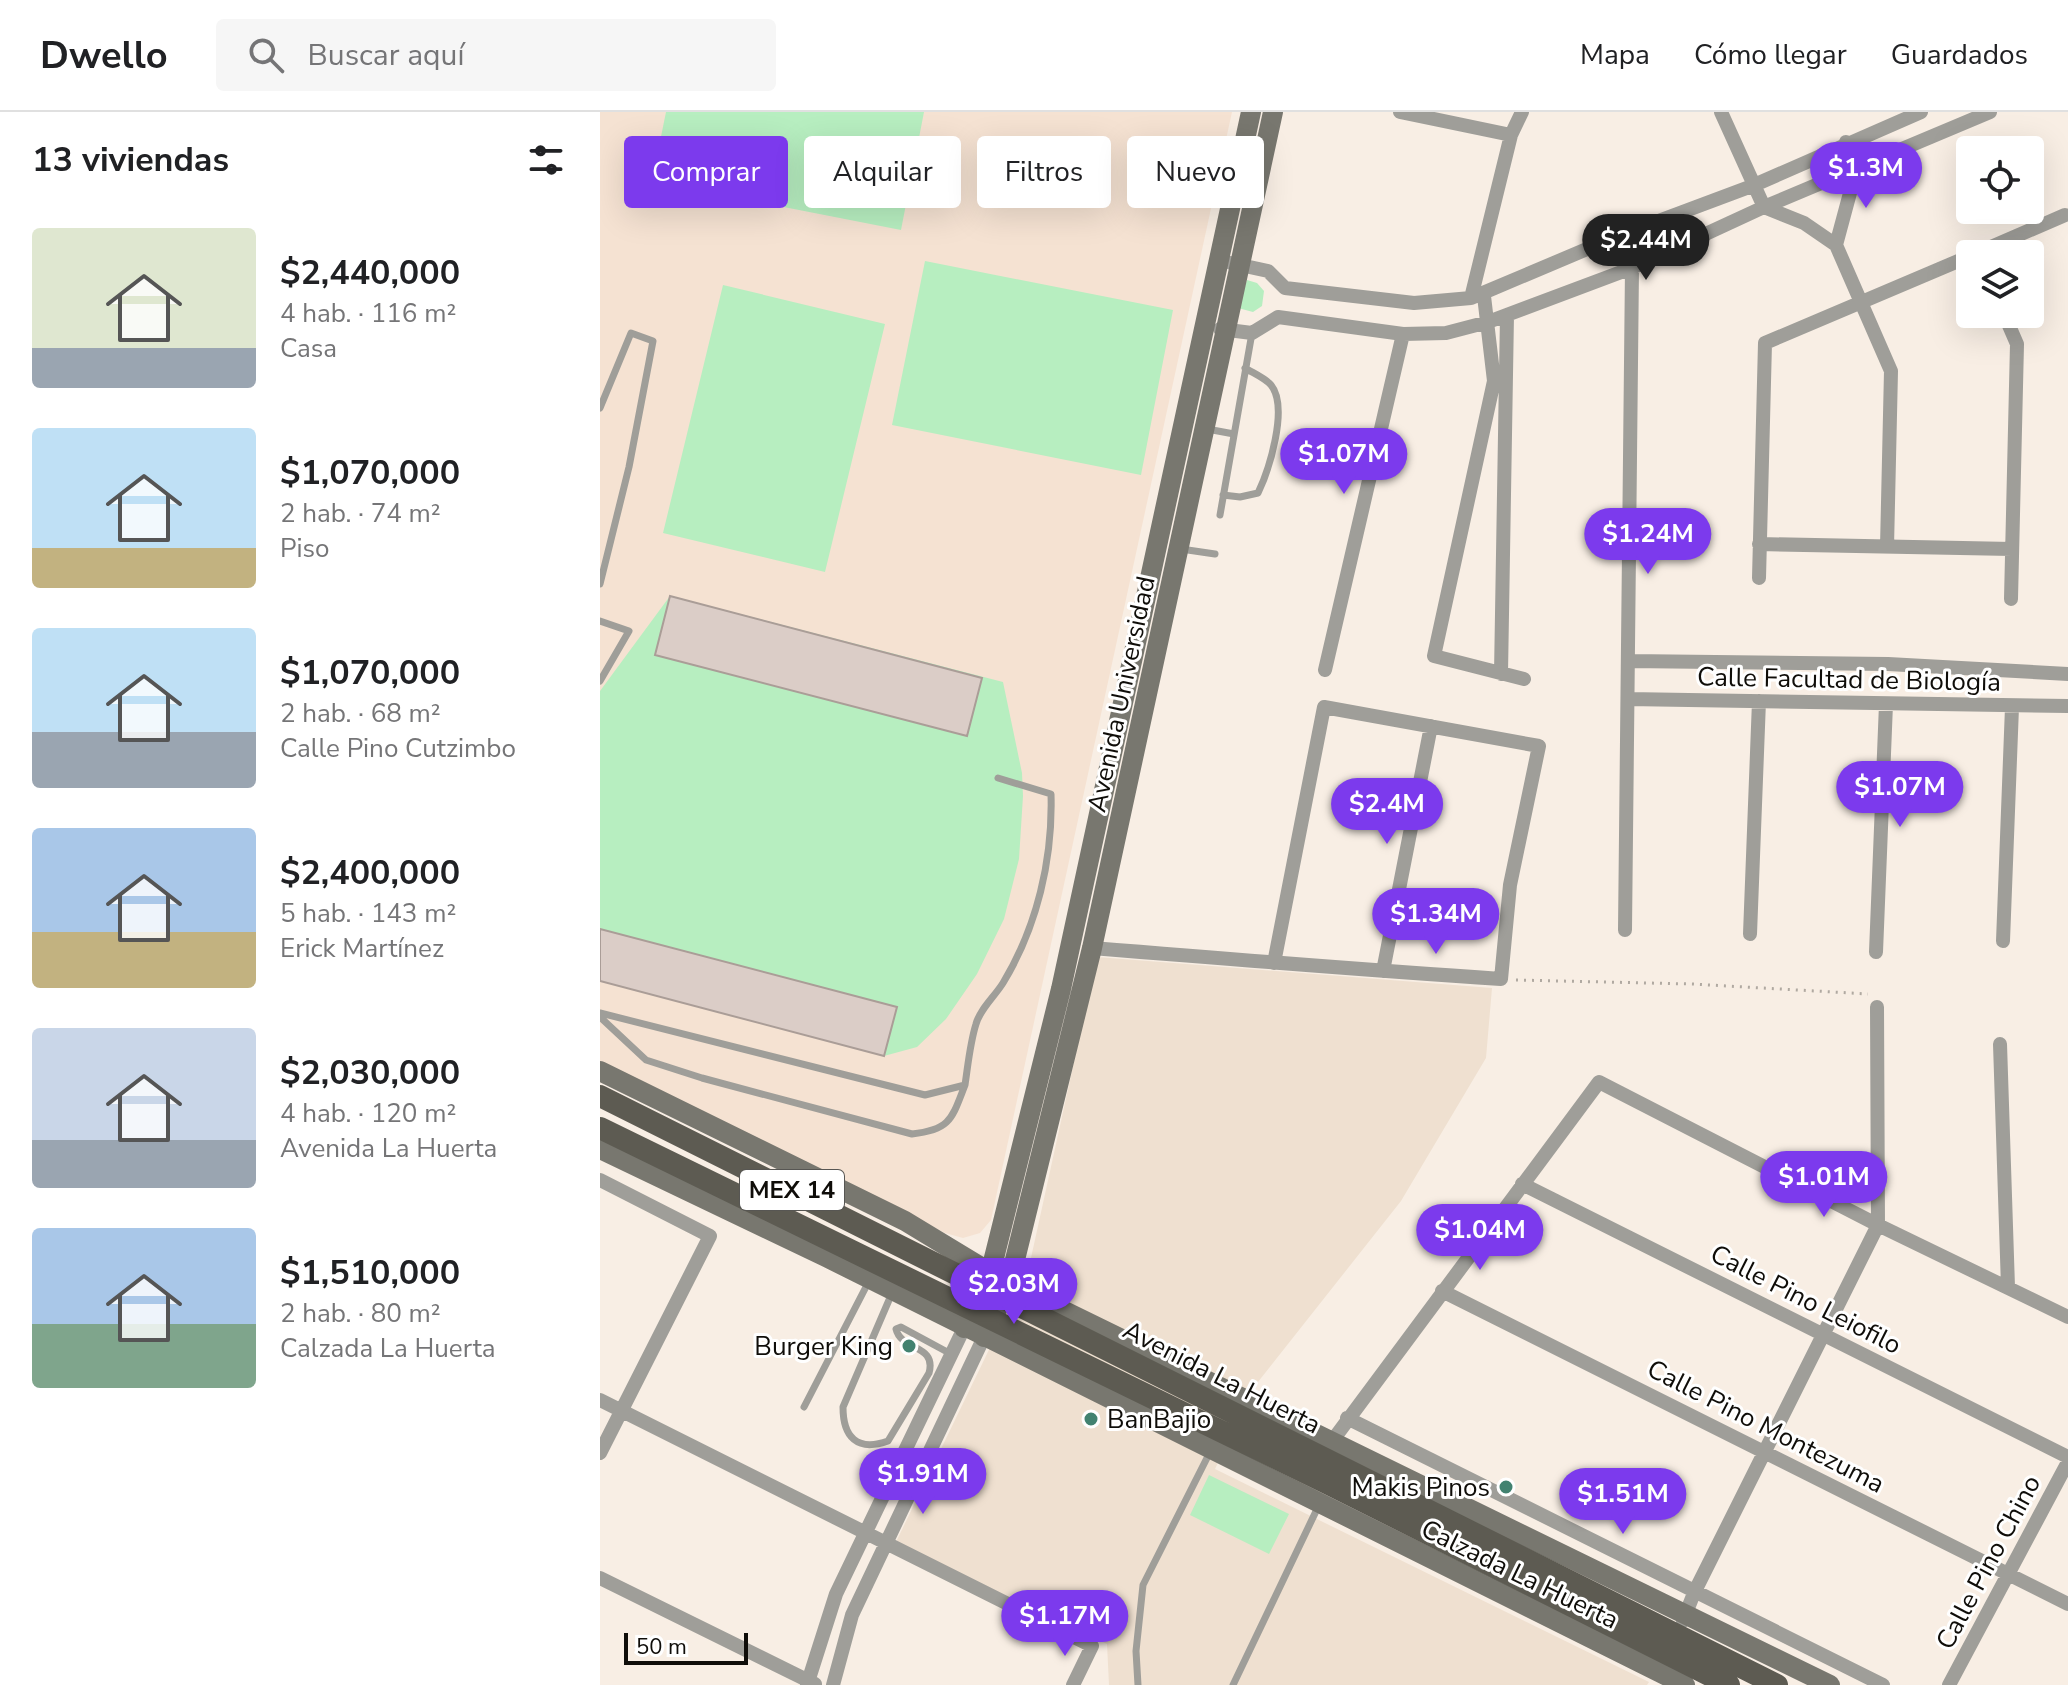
<!DOCTYPE html>
<html lang="es">
<meta charset="utf-8">
<style>
body{margin:0;font-family:"Nunito Sans",sans-serif;background:#f6f6f6;color:#202124;height:100vh;display:flex;flex-direction:column;font-size:30px;white-space:nowrap}
*{box-sizing:border-box;margin:0}
p{font-size:26px;color:#757577}
.icon{flex:none;width:44px;height:44px;fill:none;stroke:currentColor;stroke-width:2;stroke-linecap:round;stroke-linejoin:round}
.map{position:relative;flex:1;overflow:hidden}
.panel{display:flex;flex-direction:column;background:#fff;width:600px}
.panel>*{flex:none}
.hud{position:absolute;left:24px;top:24px;width:760px;height:72px;display:flex;gap:16px}
.buttons{position:absolute;left:1356px;top:24px;display:grid;gap:16px}
.buttons a{display:grid;place-items:center;width:88px;height:88px;border-radius:8px;background:#fff;box-shadow:0 8px 32px #0002;font-size:40px}
.scale{position:absolute;left:24px;bottom:20px;width:124px;box-sizing:border-box;padding-left:8px;border:4px solid #0f0d09;border-top:0;font-size:22px;line-height:28px;white-space:nowrap;color:#0f0d09;-webkit-text-stroke:6px #fff;paint-order:stroke}
.price{position:absolute;translate:-50% -68px;padding:0 18px;border-radius:28px;background:#7c3aed;color:#fff;font-size:26px;line-height:52px;filter:drop-shadow(0 2px 4px #0008)}
.price::after{content:'';position:absolute;left:50%;top:48px;width:24px;height:18px;margin-left:-12px;background:inherit;clip-path:polygon(0 0,100% 0,50% 100%)}
.price.selected{background:#222;color:#fff}
ul{padding:0;list-style:none}
li{display:flex;align-items:center;gap:24px;height:200px;padding:0 32px}
li span{display:grid;place-items:center;flex:none;width:224px;height:160px;border-radius:8px;color:#555}
li>.icon{margin-inline-start:auto}
span .icon{width:96px;height:96px;fill:#fffc;stroke-width:1}
li b{font-size:34px}
h2{display:flex;justify-content:space-between;align-items:center;height:96px;padding:0 32px;font-size:34px}
.chip{padding:0 28px;border-radius:8px;background:#fff;box-shadow:0 8px 32px #0002;font-size:28px;line-height:72px}
.chip.selected{background:#7c3aed;color:#fff}
header{display:flex;align-items:center;gap:48px;box-sizing:border-box;height:112px;padding:0 40px;background:#fff;border-bottom:2px solid #e0e0e0}
header strong{font-size:38px}
nav{display:flex;gap:44px;margin-inline-start:auto;font-size:28px}
.search{width:560px;height:72px;background:#f6f6f6;display:flex;align-items:center;gap:20px;box-sizing:border-box;padding:0 28px;border-radius:8px;color:#757577;font-size:30px}
main{display:flex;flex:1;min-height:0}
.map>svg:first-child{display:block}
</style>
<header>
<strong>Dwello</strong>
<div class="search"><svg class="icon" aria-label="search" viewBox="0 0 24 24"><circle cx="10" cy="10" r="6"/><path d="M15 15l6 6"/></svg>Buscar aquí</div>
<nav><a>Mapa</a><a>Cómo llegar</a><a>Guardados</a></nav>
</header>
<main>
<section class="panel">
<h2>13 viviendas<svg class="icon" aria-label="filters" viewBox="0 0 24 24"><path d="M4 7h16M4 17h16"/><circle cx="9" cy="7" r="2"/><circle cx="15" cy="17" r="2"/></svg></h2>
<ul>
<li><span style="background:linear-gradient(#dfe7d0 75%,#9aa5b1 0)"><svg class="icon" aria-label="home" viewBox="0 0 24 24"><path d="M3 11l9-7 9 7M6 9v11h12V9"/></svg></span><div><b>$2,440,000</b><p>4 hab. · 116 m²</p><p>Casa</p></div></li>
<li><span style="background:linear-gradient(#bfe0f5 75%,#c2b280 0)"><svg class="icon" aria-label="home" viewBox="0 0 24 24"><path d="M3 11l9-7 9 7M6 9v11h12V9"/></svg></span><div><b>$1,070,000</b><p>2 hab. · 74 m²</p><p>Piso</p></div></li>
<li><span style="background:linear-gradient(#bfe0f5 65%,#9aa5b1 0)"><svg class="icon" aria-label="home" viewBox="0 0 24 24"><path d="M3 11l9-7 9 7M6 9v11h12V9"/></svg></span><div><b>$1,070,000</b><p>2 hab. · 68 m²</p><p>Calle Pino Cutzimbo</p></div></li>
<li><span style="background:linear-gradient(#a9c7e8 65%,#c2b280 0)"><svg class="icon" aria-label="home" viewBox="0 0 24 24"><path d="M3 11l9-7 9 7M6 9v11h12V9"/></svg></span><div><b>$2,400,000</b><p>5 hab. · 143 m²</p><p>Erick Martínez</p></div></li>
<li><span style="background:linear-gradient(#c9d6e8 70%,#9aa5b1 0)"><svg class="icon" aria-label="home" viewBox="0 0 24 24"><path d="M3 11l9-7 9 7M6 9v11h12V9"/></svg></span><div><b>$2,030,000</b><p>4 hab. · 120 m²</p><p>Avenida La Huerta</p></div></li>
<li><span style="background:linear-gradient(#a9c7e8 60%,#7fa58c 0)"><svg class="icon" aria-label="home" viewBox="0 0 24 24"><path d="M3 11l9-7 9 7M6 9v11h12V9"/></svg></span><div><b>$1,510,000</b><p>2 hab. · 80 m²</p><p>Calzada La Huerta</p></div></li>
</ul>
</section>
<div class="map">
<svg width="1468" height="1573" viewBox="0 0 1468 1573">
<rect width="100%" height="100%" fill="#f8eee4"/>
<!-- built -->
<path fill="#efe0d0" d="M497 845 892 876 886 946 801 1089 654 1275 615 1357 1049 1570 1047 1573H509L507 1532 295 1432 429 1155Z"/>
<!-- education -->
<path fill="#f5e2d2" d="M0 0H632L391 1108 380 1121 363 1126 345 1121 0 949Z"/>
<!-- green -->
<path fill="#b7eec0" d="M66 0H324L301 118 52 69Z
M325 149 573 198 541 363 292 313Z
M647 168 657 171 664 179 662 194 653 200 638 196Z
M123 173 285 212 225 460 63 421Z
M70 484 403 570 422 661 423 684 419 747 404 807 377 862 346 907 317 935 284 944 0 869V579Z
M609 1363 689 1402 669 1442 590 1403Z"/>
<!-- building -->
<path fill="#dbcdc7" stroke="#aa9d97" stroke-width="2" d="M70 484 382 566 367 624 55 543Z
M0 817 297 895 284 944 0 869Z"/>
<g fill="none" stroke-linecap="round" stroke-linejoin="round">
<!-- path -->
<path stroke="#b0a9a1" stroke-width="3" stroke-dasharray="2 6" stroke-linecap="butt" d="M916 868 1092 872 1268 882"/>
<!-- lane -->
<path stroke="#9f9e99" stroke-width="7" d="M0 296 31 221 53 229 29 355 0 472
M607 317 634 322
M623 383 640 385 658 381C669 358 689 295 671 273 665 266 653 261 645 256
M620 403 652 221
M581 437 615 442
M0 509 29 519 0 569
M0 901 325 983 365 973C368 953 370 931 376 912 380 897 395 884 403 871 437 815 453 747 451 682L398 666
M0 905 46 948 102 966 312 1022C351 1018 352 1006 365 973
M292 1181 243 1295C243 1325 257 1340 288 1329L329 1261C337 1232 301 1239 296 1217L301 1215 351 1242
M204 1295 269 1169
M538 1573 536 1539 543 1473 610 1340
M633 1573 718 1395"/>
<!-- street -->
<path stroke="#9f9e99" stroke-width="14" d="M800 0 911 23
M1121 0 1164 95 1204 111 1236 133 1291 259 1287 435
M1013 126 1032 156 1025 818
M1236 133 1257 55 1246 30
M1375 142 1465 103
M631 151 668 159 685 176 814 191 871 186 1013 126 1152 74 1321 0
M884 184 894 269 834 544 924 567
M871 186 911 23 922 0
M1404 202 1417 232 1411 487
M620 217 652 221 678 205 803 222 846 221 888 210 1032 156 1164 95 1390 0
M1159 432 1412 437
M1159 466 1165 231 1370 144
M1029 549 1288 552 1468 562
M725 558 803 222
M901 562 907 203
M1028 587 1468 594
M1150 822 1159 589
M1403 829 1412 595
M492 836C628 847 765 858 901 867L910 773 939 634 724 595 674 851
M1276 840 1286 592
M783 859 831 614
M1400 932 1408 1175
M0 1068 110 1124 0 1341
M922 1072 1468 1345
M842 1179 1468 1492
M0 1288 492 1534 473 1573
M747 1306 1283 1573
M727 1336 999 970 1278 1113 1468 1205
M0 1466 215 1572
M1083 1509 1094 1481 1278 1113 1277 895
M207 1573 236 1482 364 1216
M233 1573 252 1503 384 1225
M1349 1573 1468 1350"/>
<!-- secondary -->
<path stroke="#78776f" stroke-width="20" d="M0 959 305 1109 409 1172 1230 1573
M0 1037 226 1145 1085 1573
M364 1216 392 1154 461 877 651 0
M384 1225 409 1172 492 836 673 0"/>
<!-- primary -->
<path stroke="#5d5b52" stroke-width="22" d="M0 984 1177 1573
M0 1016 729 1372 1129 1573"/>
</g>
<!-- markers -->
<g fill="#428270" stroke="#fff" stroke-width="3">
<circle cx="309" cy="1234" r="8"/>
<circle cx="491" cy="1307" r="8"/>
<circle cx="906" cy="1375" r="8"/>
</g>
<g text-anchor="middle" stroke-width="6" stroke-linejoin="round" paint-order="stroke">
<!-- shield labels -->
<rect fill="#fff" stroke="#575653" stroke-width="2" x="140" y="1058" width="104" height="40" rx="6"/>
<g font-size="24" font-weight="bold" fill="#0f0d09">
<text x="192" y="1086">MEX 14</text>
</g>
<!-- street labels -->
<g font-size="26" fill="#0f0d09" stroke="#fff">
<text transform="translate(1249 567) rotate(1)" y="9">Calle Facultad de Biología</text>
<text transform="translate(521 582) rotate(-78)" y="9">Avenida Universidad</text>
<text transform="translate(1206 1187) rotate(27)" y="9">Calle Pino Leiofilo</text>
<text transform="translate(622 1265) rotate(27)" y="9">Avenida La Huerta</text>
<text transform="translate(1166 1314) rotate(27)" y="9">Calle Pino Montezuma</text>
<text transform="translate(1388 1450) rotate(-62)" y="9">Calle Pino Chino</text>
<text transform="translate(920 1462) rotate(26)" y="9">Calzada La Huerta</text>
</g>
<!-- poi labels -->
<g font-size="26" fill="#0f0d09" stroke="#fff" text-anchor="end">
<text x="293" y="1243">Burger King</text>
<text x="507" y="1316" text-anchor="start">BanBajio</text>
<text x="890" y="1384">Makis Pinos</text>
</g>
</g>
</svg>
<div class="buttons">
<a><svg class="icon" aria-label="locate" viewBox="0 0 24 24"><circle cx="12" cy="12" r="6"/><path d="M12 2v4M12 18v4M2 12h4M18 12h4"/></svg></a>
<a><svg class="icon" aria-label="layers" viewBox="0 0 24 24"><path d="M12 4l9 5-9 5-9-5zM3 14l9 5 9-5"/></svg></a>
</div>
<div class="scale">50 m</div>
<b class="price" style="left:1266px;top:98px">$1.3M</b>
<b class="price selected" style="left:1046px;top:170px">$2.44M</b>
<b class="price" style="left:744px;top:384px">$1.07M</b>
<b class="price" style="left:1048px;top:464px">$1.24M</b>
<b class="price" style="left:1300px;top:717px">$1.07M</b>
<b class="price" style="left:787px;top:734px">$2.4M</b>
<b class="price" style="left:836px;top:844px">$1.34M</b>
<b class="price" style="left:1224px;top:1107px">$1.01M</b>
<b class="price" style="left:880px;top:1160px">$1.04M</b>
<b class="price" style="left:414px;top:1214px">$2.03M</b>
<b class="price" style="left:323px;top:1404px">$1.91M</b>
<b class="price" style="left:1023px;top:1424px">$1.51M</b>
<b class="price" style="left:465px;top:1546px">$1.17M</b>
<div class="hud">
<a class="chip selected">Comprar</a>
<a class="chip">Alquilar</a>
<a class="chip">Filtros</a>
<a class="chip">Nuevo</a>
</div>
</div>
</main>
